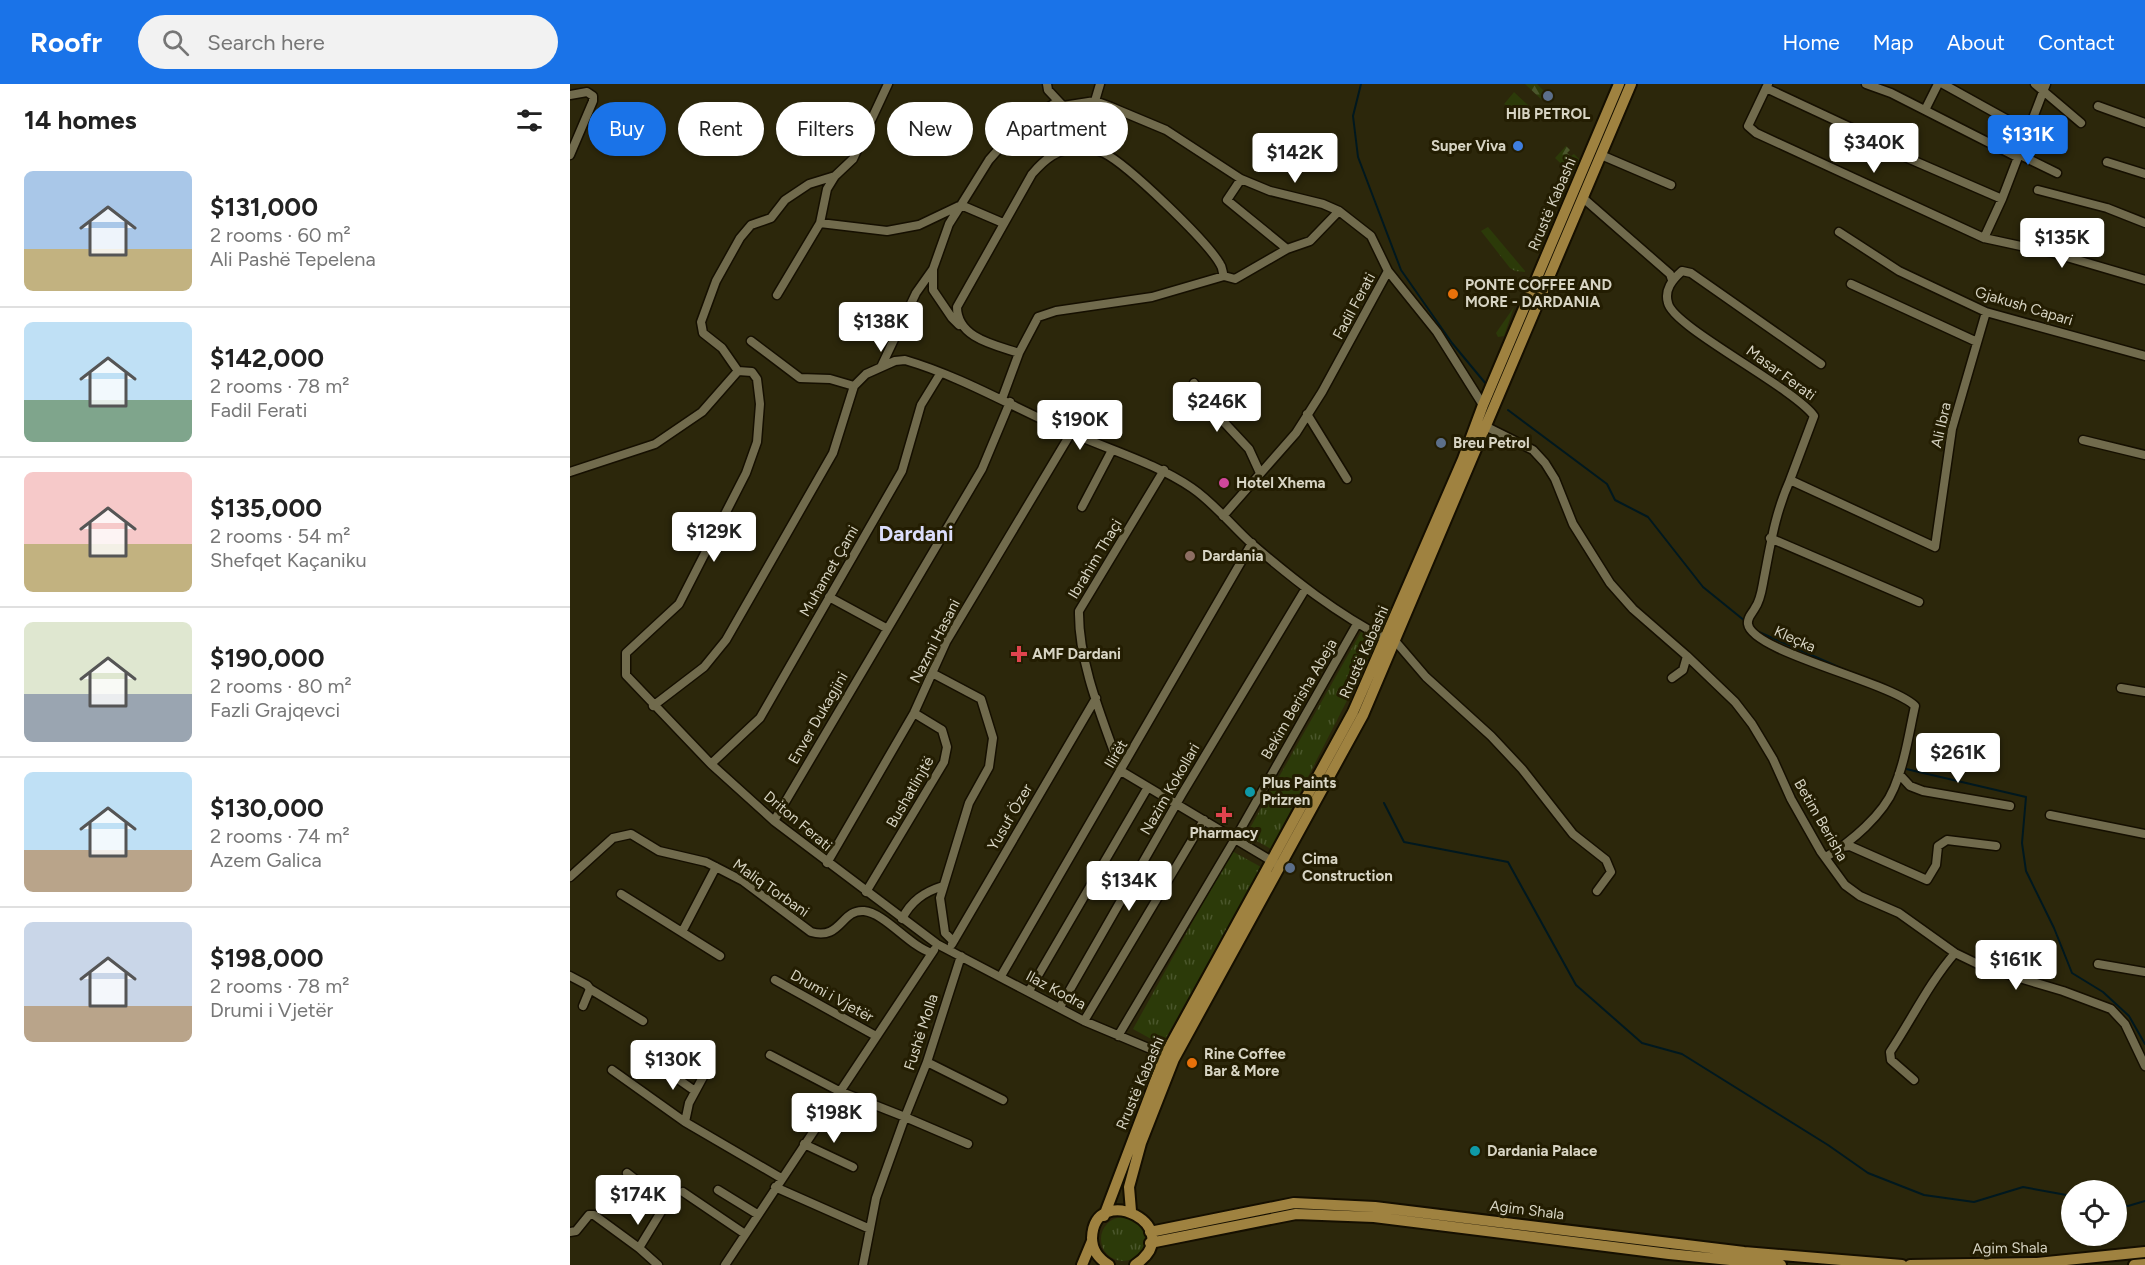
<!DOCTYPE html>
<meta charset="utf-8">
<style>
body{margin:0;font-family:Figtree,sans-serif;background:#f2f2f2;color:#222;height:100vh;display:flex;flex-direction:column;font-size:22px;white-space:nowrap}
*{box-sizing:border-box;margin:0}
p{font-size:20px;color:#767676}
.icon{flex:none;width:33px;height:33px;fill:none;stroke:currentColor;stroke-width:2;stroke-linecap:round;stroke-linejoin:round}
.map{position:relative;flex:1;overflow:hidden}
.side{display:flex;flex-direction:column;background:#fff;width:570px}
.side>*{flex:none}
.banner{position:absolute;left:18px;top:18px;width:570px;height:54px;display:flex;gap:12px}
.tools{position:absolute;left:1491px;top:1096px;display:grid;gap:12px}
.tools a{display:grid;place-items:center;width:66px;height:66px;border-radius:50%;background:#fff;box-shadow:0 2px 4px #0004;font-size:30px}
.price{position:absolute;translate:-50% -51px;padding:0 14px;border-radius:6px;background:#fff;color:#222;font-size:20px;line-height:39px;filter:drop-shadow(0 2px 3px #0008)}
.price::after{content:'';position:absolute;left:50%;top:36px;width:18px;height:14px;margin-left:-9px;background:inherit;clip-path:polygon(0 0,100% 0,50% 100%)}
.price.on{background:#1a73e8;color:#fff}
ul{padding:0;list-style:none}
li{display:flex;align-items:center;gap:18px;height:150px;padding:0 24px}
li+li{border-top:2px solid #e0e0e0}
li span{display:grid;place-items:center;flex:none;width:168px;height:120px;border-radius:9px;color:#555}
li>.icon{margin-inline-start:auto}
span .icon{width:72px;height:72px;fill:#fffc;stroke-width:1}
li b{font-size:26px}
h2{display:flex;justify-content:space-between;align-items:center;height:72px;padding:0 24px;font-size:26px}
.chip{padding:0 21px;border-radius:27px;background:#fff;box-shadow:0 2px 4px #0004;font-size:21px;line-height:54px}
.chip.on{background:#1a73e8;color:#fff}
header{display:flex;align-items:center;gap:36px;box-sizing:border-box;height:84px;padding:0 30px;background:#1a73e8;color:#fff}
header strong{font-size:28px}
nav{display:flex;gap:33px;margin-inline-start:auto;font-size:21px}
.search{width:420px;height:54px;background:#f2f2f2;display:flex;align-items:center;gap:15px;box-sizing:border-box;padding:0 21px;border-radius:33px;color:#767676;font-size:22px}
main{display:flex;flex:1;min-height:0}
.map>svg:first-child{display:block}
</style>
<header>
<strong>Roofr</strong>
<div class="search"><svg class="icon" aria-label="search" viewBox="0 0 24 24"><circle cx="10" cy="10" r="6"/><path d="M15 15l6 6"/></svg>Search here</div>
<nav><a>Home</a><a>Map</a><a>About</a><a>Contact</a></nav>
</header>
<main>
<section class="side">
<h2>14 homes<svg class="icon" aria-label="filters" viewBox="0 0 24 24"><path d="M4 7h16M4 17h16"/><circle cx="9" cy="7" r="2"/><circle cx="15" cy="17" r="2"/></svg></h2>
<ul>
<li><span style="background:linear-gradient(#a9c7e8 65%,#c2b280 0)"><svg class="icon" aria-label="home" viewBox="0 0 24 24"><path d="M3 11l9-7 9 7M6 9v11h12V9"/></svg></span><div><b>$131,000</b><p>2 rooms · 60 m²</p><p>Ali Pashë Tepelena</p></div></li>
<li><span style="background:linear-gradient(#bfe0f5 65%,#7fa58c 0)"><svg class="icon" aria-label="home" viewBox="0 0 24 24"><path d="M3 11l9-7 9 7M6 9v11h12V9"/></svg></span><div><b>$142,000</b><p>2 rooms · 78 m²</p><p>Fadil Ferati</p></div></li>
<li><span style="background:linear-gradient(#f6c9c9 60%,#c2b280 0)"><svg class="icon" aria-label="home" viewBox="0 0 24 24"><path d="M3 11l9-7 9 7M6 9v11h12V9"/></svg></span><div><b>$135,000</b><p>2 rooms · 54 m²</p><p>Shefqet Kaçaniku</p></div></li>
<li><span style="background:linear-gradient(#dfe7d0 60%,#9aa5b1 0)"><svg class="icon" aria-label="home" viewBox="0 0 24 24"><path d="M3 11l9-7 9 7M6 9v11h12V9"/></svg></span><div><b>$190,000</b><p>2 rooms · 80 m²</p><p>Fazli Grajqevci</p></div></li>
<li><span style="background:linear-gradient(#bfe0f5 65%,#b9a48a 0)"><svg class="icon" aria-label="home" viewBox="0 0 24 24"><path d="M3 11l9-7 9 7M6 9v11h12V9"/></svg></span><div><b>$130,000</b><p>2 rooms · 74 m²</p><p>Azem Galica</p></div></li>
<li><span style="background:linear-gradient(#c9d6e8 70%,#b9a48a 0)"><svg class="icon" aria-label="home" viewBox="0 0 24 24"><path d="M3 11l9-7 9 7M6 9v11h12V9"/></svg></span><div><b>$198,000</b><p>2 rooms · 78 m²</p><p>Drumi i Vjetër</p></div></li>
</ul>
</section>
<div class="map">
<svg width="1575" height="1181" viewBox="0 0 1575 1181">
<defs>
<pattern id="grass-tufts" width="24" height="20" patternUnits="userSpaceOnUse" patternTransform="scale(1.5)"><rect width="24" height="20" fill="#2c3a09"/><path d="M3 7l-1-3M5 7V3M7 7l1-3M15 17l-1-3M17 17v-4M19 17l1-3" fill="none" stroke="#4a562b"/></pattern>
<pattern id="forest-firs" width="22" height="20" patternUnits="userSpaceOnUse" patternTransform="scale(1.5)"><rect width="22" height="20" fill="#2c3a09"/><path d="M5 1l3.5 6h-7zM16 11l3.5 6h-7z" fill="#4a562b"/></pattern>
</defs>
<rect width="100%" height="100%" fill="#2c270b"/>
<!-- grass -->
<path fill="url(#grass-tufts)" d="M918 143 955 187V188L945 187 940 184 911 147Z
M944 223 934 252 928 253 926 249Z
M791 548 807 558 701 765 676 751Z
M662 767 691 783 592 961 563 945Z
M531 1155a22 22 0 1 1 44 0a22 22 0 1 1-44 0Z"/>
<!-- forest -->
<path fill="url(#forest-firs)" d="M955 0H967L977 10 972 16Z
M996 62 1000 66 997 69 1001 72 1004 70 1013 79 1006 94 985 74Z"/>
<!-- park -->
<path fill="#2c3a09" d="M944 8 959 22 947 35 937 27 939 23 934 20Z"/>
<g fill="none" stroke-linecap="round" stroke-linejoin="round">
<!-- stream -->
<path stroke="#00181f" stroke-width="2" d="M791 0 783 32 788 73 831 186 882 259 916 300
M938 326 1037 400 1045 416 1078 433 1133 503 1175 537
M1189 548 1280 588
M1332 684 1456 713 1452 759 1456 787 1484 844 1502 889 1533 908 1559 932 1575 960
M814 719 834 758 938 778 1006 901 1072 959 1112 970 1258 1061 1298 1089 1354 1111 1404 1118 1453 1103 1502 1112
M1546 1120 1558 1122 1575 1117"/>
<!-- minor casing -->
<g stroke="#150f00" stroke-width="11">
<path id="minor" d="M477 0 478 6 493 22 525 17 541 23 596 46 671 95 700 107 753 120 769 127 801 152 818 187 752 308 726 349 653 432
M1198 0 1178 42 1186 49 1414 154 1483 169 1575 196
M1296 0 1321 9 1447 73
M1373 0 1456 46
M1465 0 1511 39
M1196 4 1286 46
M0 11 17 8 23 12V17L0 71
M525 17 530 0
M1528 22 1575 39
M1355 26 1368 0
M1319 66 1432 115
M1448 70 1487 89
M1031 71 1101 101
M1537 78 1575 90
M671 95 657 116 717 165 740 157 769 127
M1468 106 1537 124 1575 139
M1013 114 1100 190 1102 196
M250 139 317 147 349 141 391 121 419 76 450 41 487 18
M1269 148 1329 187 1416 228 1575 272
M1414 154 1432 115 1476 0
M363 185V206L382 234 389 241
M818 187 867 248 913 321
M1281 200 1407 258
M207 211 250 139 257 105 265 92 283 75 318 0
M181 257 230 294 260 295 284 302
M449 269C425 261 387 254 387 223L462 90C475 75 487 65 508 64 515 63 528 66 534 69 558 81 637 157 650 180 653 184 652 188 654 192
M1251 280 1121 189 1112 187C1102 196 1094 206 1098 219 1103 243 1223 303 1244 332L1220 396 1365 463 1382 345 1416 228
M311 283 346 209 363 185 379 140 391 121 433 139
M168 287 152 264 133 249 131 238 146 197 170 154 181 141 201 134 215 116 239 100 265 92
M624 299 637 320 679 365 690 389
M432 315 449 269 468 233 486 227 582 213 654 192 665 195 717 165
M737 330 777 395
M917 343 963 366 975 379 985 395 1003 440 1040 499 1063 525 1117 572 1113 586 1102 594
M1513 356 1575 371
M594 386 509 527C508 579 534 639 551 687L705 779
M0 388 85 360 132 328 168 287 182 288 187 295 190 320 187 358 176 389 109 520 56 569V591L141 680 204 737 367 860 514 937 595 971
M1220 396C1205 430 1201 458 1194 494 1192 504 1191 516 1185 524 1182 530 1177 533 1178 540 1182 568 1321 598 1345 622 1339 649 1335 678 1324 704 1313 731 1281 758 1256 773
M512 423 542 366
M1200 454 1349 518
M259 513 316 544
M826 558 856 593 921 652 952 685 1003 750 1036 776 1041 788 1027 807
M1117 572 1165 618 1182 640 1203 675 1221 715 1251 768 1275 801 1290 812 1329 829 1385 869 1416 884 1493 907 1541 925 1555 940 1575 982
M362 589 411 615 423 654 419 683 399 719 370 814 375 849 383 857
M1551 604 1575 608
M83 622 134 583 156 556 263 369 284 302 296 290 325 277 335 276C393 293 446 325 502 349 542 367 585 379 622 404 644 419 662 442 682 460 724 496 767 530 816 555
M141 680 190 634 332 387 351 321 370 290
M1329 690 1340 702 1353 707 1440 722
M1480 731 1575 750
M204 737 412 385 440 318
M1272 763 1280 762 1357 796 1366 781 1368 762 1377 756 1426 762
M257 779 344 629 376 558 501 349
M0 793 43 754 61 750 89 767 136 778 173 797 241 848C271 857 271 825 294 827 315 829 339 862 362 869
M296 808 374 678 377 663 372 646 344 629
M51 810 150 872
M332 835C341 817 354 808 373 802
M112 848 146 783
M382 860 526 614
M1528 880 1575 888
M0 892 17 901 20 905 13 922
M431 892 682 459
M205 896 306 952
M20 905 73 937
M459 907 578 703
M490 923 612 710 736 504
M514 937 634 736
M548 952 665 755 787 540
M200 971 269 1007 335 1033 357 978 391 872
M357 978 433 1016
M139 982 119 1019 115 1038 211 1094
M42 986 115 1038
M95 986 125 1007
M1344 996 1321 976 1320 968C1342 935 1359 899 1385 869
M234 1060 283 1083
M57 1089 92 1116 94 1123 69 1164 88 1181
M205 1103 300 1145
M148 1106 187 1130
M113 1108 175 1150
M0 1148 6 1147 19 1131H24L69 1164
M155 1181 364 866
M293 1181 306 1114 335 1033 398 1060"/>
</g>
<!-- major casing -->
<g stroke="#150f00" stroke-width="14">
<path id="major" d="M561 1127 559 1103 571 1059 604 975 793 631 1061 0
M534 1132 595 971 783 628 893 375 913 321 1049 0
M580 1148 724 1119 805 1123 1174 1168 1332 1181
M580 1159 726 1130 804 1133 1099 1170 1211 1181
M512 1181 522 1157
M539 1181C529 1175 522 1166 522 1154 524 1095 621 1143 565 1181
M1340 1181 1467 1179 1575 1168
M1564 1181 1575 1180"/>
</g>
<!-- minor -->
<use href="#minor" stroke="#716b4d" stroke-width="8"/>
<!-- major -->
<use href="#major" stroke="#9f8240" stroke-width="10"/>
</g>
<!-- markers -->
<g fill="#5c6f8a" stroke="#231d02" stroke-width="2">
<circle cx="978" cy="12" r="6"/>
<circle cx="871" cy="359" r="6"/>
<circle cx="720" cy="784" r="6"/>
</g>
<circle fill="#3f7fe0" stroke="#231d02" stroke-width="2" cx="948" cy="62" r="6"/>
<g fill="#e8710a" stroke="#231d02" stroke-width="2">
<circle cx="883" cy="210" r="6"/>
<circle cx="622" cy="979" r="6"/>
</g>
<circle fill="#d1479c" stroke="#231d02" stroke-width="2" cx="654" cy="399" r="6"/>
<circle fill="#8d6e63" stroke="#231d02" stroke-width="2" cx="620" cy="472" r="6"/>
<g fill="#e0444e" stroke="#231d02" stroke-width="2">
<path d="M446 561h6v6h6v6h-6v6h-6v-6h-6v-6h6z"/>
<path d="M651 722h6v6h6v6h-6v6h-6v-6h-6v-6h6z"/>
</g>
<g fill="#0f9aa8" stroke="#231d02" stroke-width="2">
<circle cx="680" cy="708" r="6"/>
<circle cx="905" cy="1067" r="6"/>
</g>
<g text-anchor="middle" stroke-width="6" stroke-linejoin="round" paint-order="stroke">
<!-- poi labels -->
<g font-size="15" font-weight="bold" fill="#d7d4c3" stroke="#231d02" text-anchor="start">
<text x="978" y="35" text-anchor="middle">HIB PETROL</text>
<text x="936" y="67" text-anchor="end">Super Viva</text>
<text x="895" y="206">PONTE COFFEE AND<tspan x="895" dy="17">MORE - DARDANIA</tspan></text>
<text x="883" y="364">Breu Petrol</text>
<text x="666" y="404">Hotel Xhema</text>
<text x="632" y="477">Dardania</text>
<text x="462" y="575">AMF Dardani</text>
<text x="692" y="704">Plus Paints<tspan x="692" dy="17">Prizren</tspan></text>
<text x="654" y="754" text-anchor="middle">Pharmacy</text>
<text x="732" y="780">Cima<tspan x="732" dy="17">Construction</tspan></text>
<text x="634" y="975">Rine Coffee<tspan x="634" dy="17">Bar &amp; More</tspan></text>
<text x="917" y="1072">Dardania Palace</text>
</g>
<!-- street labels -->
<g font-size="15" fill="#d7d4c3" stroke="#231d02">
<text transform="translate(982 120) rotate(-67)" y="5">Rrustë Kabashi</text>
<text transform="translate(784 222) rotate(-62)" y="5">Fadil Ferati</text>
<text transform="translate(1454 222) rotate(17)" y="5">Gjakush Capari</text>
<text transform="translate(1211 289) rotate(36)" y="5">Masar Ferati</text>
<text transform="translate(1371 341) rotate(-77)" y="5">Ali Ibra</text>
<text transform="translate(525 475) rotate(-59)" y="5">Ibrahim Thaçi</text>
<text transform="translate(259 487) rotate(-60)" y="5">Muhamet Çami</text>
<text transform="translate(1225 555) rotate(24)" y="5">Kleçka</text>
<text transform="translate(365 557) rotate(-63)" y="5">Nazmi Hasani</text>
<text transform="translate(794 568) rotate(-66)" y="5">Rrustë Kabashi</text>
<text transform="translate(729 615) rotate(-60)" y="5">Bekim Berisha Abeja</text>
<text transform="translate(248 634) rotate(-60)" y="5">Enver Dukagjini</text>
<text transform="translate(546 670) rotate(-59)" y="5">Ilirët</text>
<text transform="translate(600 705) rotate(-60)" y="5">Nazim Kokollari</text>
<text transform="translate(340 708) rotate(-60)" y="5">Bushatlinjtë</text>
<text transform="translate(440 733) rotate(-60)" y="5">Yusuf Özer</text>
<text transform="translate(1251 736) rotate(60)" y="5">Betim Berisha</text>
<text transform="translate(228 737) rotate(40)" y="5">Driton Ferati</text>
<text transform="translate(201 804) rotate(35)" y="5">Maliq Torbani</text>
<text transform="translate(486 906) rotate(28)" y="5">Ilaz Kodra</text>
<text transform="translate(262 912) rotate(29)" y="5">Drumi i Vjetër</text>
<text transform="translate(351 948) rotate(-72)" y="5">Fushë Molla</text>
<text transform="translate(570 999) rotate(-67)" y="5">Rrustë Kabashi</text>
<text transform="translate(957 1126) rotate(7)" y="5">Agim Shala</text>
<text transform="translate(1440 1164) rotate(-1)" y="5">Agim Shala</text>
</g>
<!-- district labels -->
<g font-size="21" font-weight="bold" fill="#dcdefc" stroke="#231d02">
<text x="346" y="457">Dardani</text>
</g>
</g>
</svg>
<div class="tools">
<a><svg class="icon" aria-label="locate" viewBox="0 0 24 24"><circle cx="12" cy="12" r="6"/><path d="M12 2v4M12 18v4M2 12h4M18 12h4"/></svg></a>
</div>
<b class="price on" style="left:1458px;top:82px">$131K</b>
<b class="price" style="left:1304px;top:90px">$340K</b>
<b class="price" style="left:725px;top:100px">$142K</b>
<b class="price" style="left:1492px;top:185px">$135K</b>
<b class="price" style="left:311px;top:269px">$138K</b>
<b class="price" style="left:647px;top:349px">$246K</b>
<b class="price" style="left:510px;top:367px">$190K</b>
<b class="price" style="left:144px;top:479px">$129K</b>
<b class="price" style="left:1388px;top:700px">$261K</b>
<b class="price" style="left:559px;top:828px">$134K</b>
<b class="price" style="left:1446px;top:907px">$161K</b>
<b class="price" style="left:103px;top:1007px">$130K</b>
<b class="price" style="left:264px;top:1060px">$198K</b>
<b class="price" style="left:68px;top:1142px">$174K</b>
<div class="banner">
<a class="chip on">Buy</a>
<a class="chip">Rent</a>
<a class="chip">Filters</a>
<a class="chip">New</a>
<a class="chip">Apartment</a>
</div>
</div>
</main>
